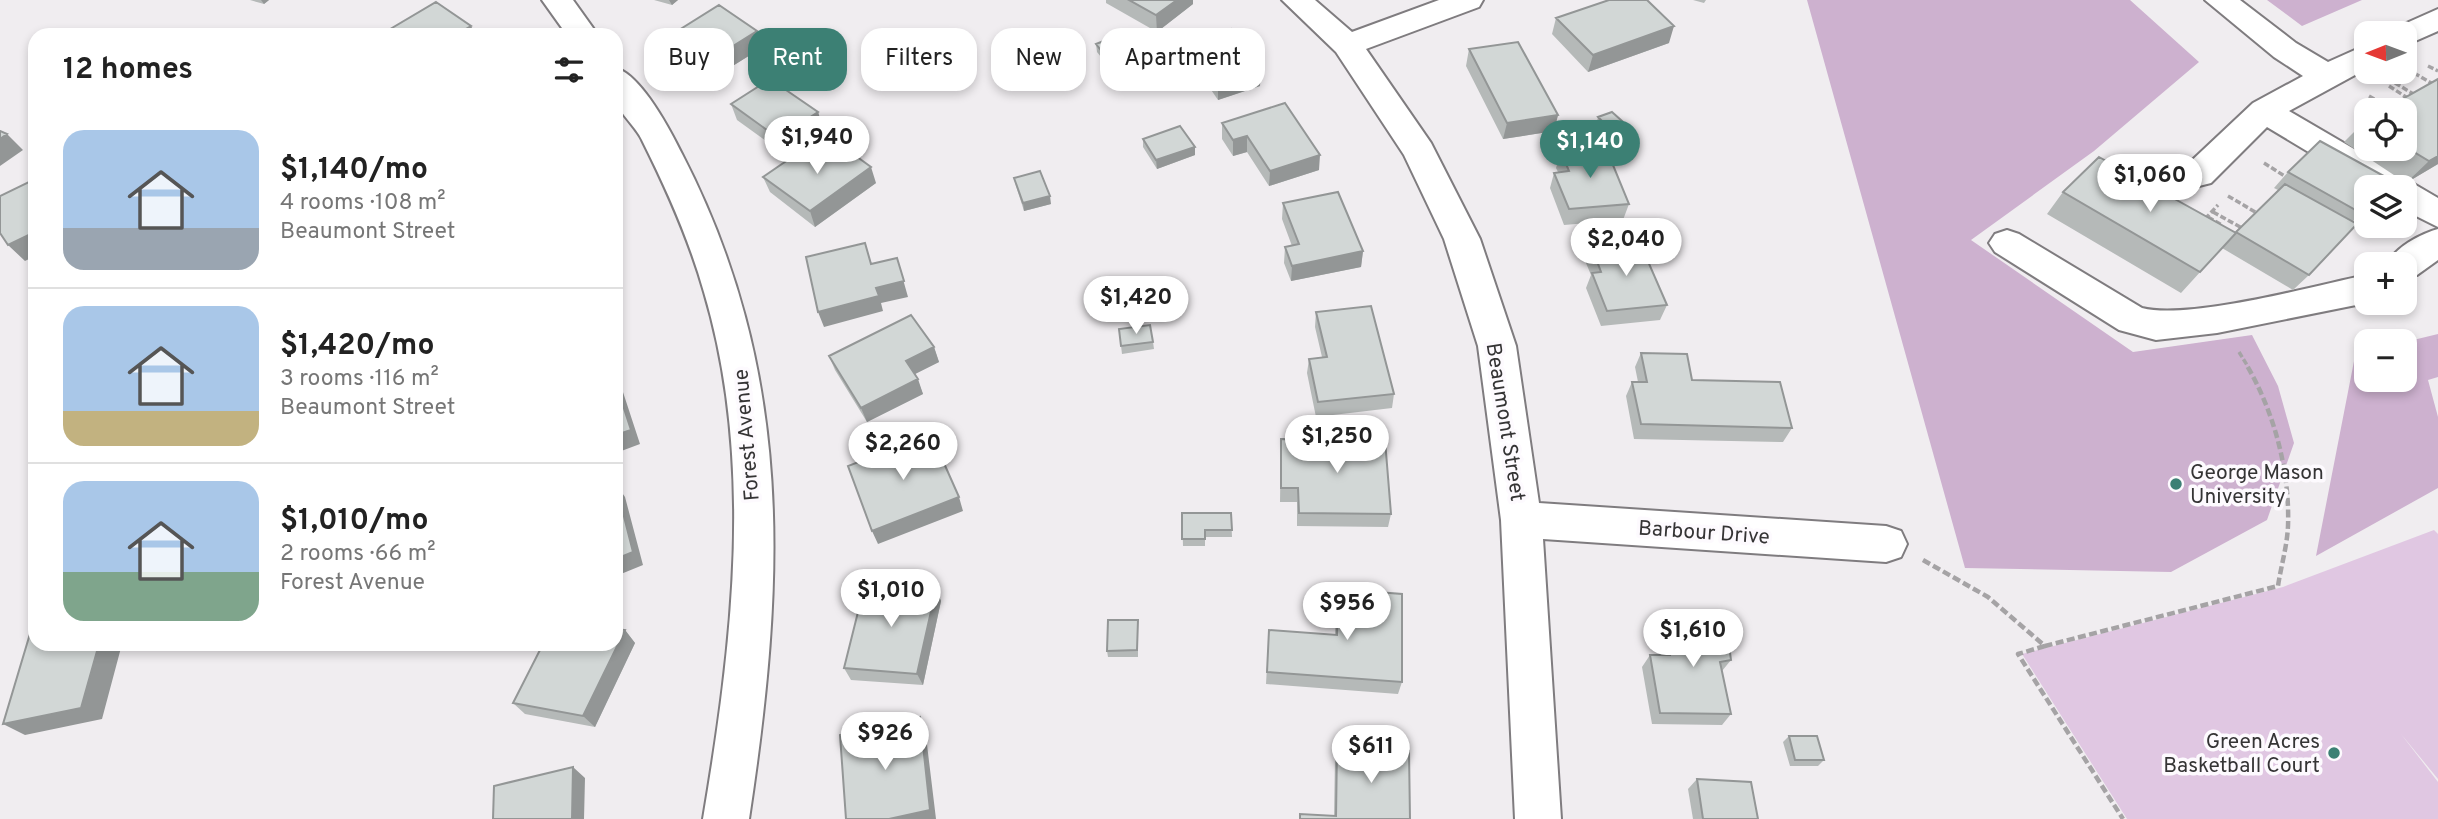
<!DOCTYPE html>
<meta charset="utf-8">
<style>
body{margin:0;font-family:Overpass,sans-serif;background:#f6f6f6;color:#222;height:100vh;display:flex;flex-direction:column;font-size:26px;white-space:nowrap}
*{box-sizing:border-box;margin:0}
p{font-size:23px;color:#767676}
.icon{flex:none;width:38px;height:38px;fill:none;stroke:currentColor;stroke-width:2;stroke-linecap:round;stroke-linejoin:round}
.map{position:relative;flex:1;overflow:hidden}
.drawer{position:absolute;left:28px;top:28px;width:595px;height:623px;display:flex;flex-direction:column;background:#fff;border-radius:21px;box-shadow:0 4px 10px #0003}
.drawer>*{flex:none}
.top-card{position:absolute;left:644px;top:28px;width:665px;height:63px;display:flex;gap:14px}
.needle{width:46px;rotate:269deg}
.buttons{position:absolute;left:2354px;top:21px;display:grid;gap:14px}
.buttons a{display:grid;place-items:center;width:63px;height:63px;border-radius:14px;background:#fff;box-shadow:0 4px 10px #0003;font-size:35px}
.price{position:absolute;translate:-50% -60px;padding:0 16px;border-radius:24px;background:#fff;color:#222;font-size:23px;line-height:46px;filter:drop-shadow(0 2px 4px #0008)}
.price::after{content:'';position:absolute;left:50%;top:42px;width:21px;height:16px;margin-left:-10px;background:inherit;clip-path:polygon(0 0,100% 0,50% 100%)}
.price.selected{background:#3c8074;color:#fff}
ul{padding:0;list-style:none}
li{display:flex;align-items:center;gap:21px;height:175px;padding:0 35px}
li+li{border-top:2px solid #e0e0e0}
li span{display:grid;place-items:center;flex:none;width:196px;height:140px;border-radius:21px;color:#555}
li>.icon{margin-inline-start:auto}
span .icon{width:84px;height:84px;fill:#fffc;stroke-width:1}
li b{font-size:30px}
h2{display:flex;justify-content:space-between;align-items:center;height:84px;padding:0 35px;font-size:30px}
.tag{padding:0 24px;border-radius:21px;background:#fff;box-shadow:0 4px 10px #0003;font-size:24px;line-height:63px}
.tag.selected{background:#3c8074;color:#fff}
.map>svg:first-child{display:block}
</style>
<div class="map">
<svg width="2438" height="819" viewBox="0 0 2438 819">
<rect width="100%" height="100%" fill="#f0edf0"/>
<!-- green -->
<path fill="#e0c7e2" d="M2434 530 2438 534V779L2401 734 2438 782V819H2127L2022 654 2283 587Z"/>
<!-- forest -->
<path fill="#cdb1cf" d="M1807 0H2130L2199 62 2094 151 1971 240 2133 352 2252 335 2278 386 2294 443 2267 520 2171 572 1965 568Z
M2267 0H2362L2302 26Z
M2438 334V377L2428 380 2438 417V488L2316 556 2355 356 2366 353V380H2404L2405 342Z"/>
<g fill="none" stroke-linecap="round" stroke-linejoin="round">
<!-- minor casing -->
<g stroke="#7f7c7f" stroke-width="4">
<path id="minor" d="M542 0H573L598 35H567Z
M1282 0H1315L1352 32 1439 0H1483L1479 7 1366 49 1431 143 1480 239 1516 346 1539 503 1886 526 1901 531 1907 544 1901 557 1886 562 1543 539 1561 819H1515L1501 520 1478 346 1444 239 1404 155 1336 52Z
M2205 0H2240L2296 43 2328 62 2366 45V69L2289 111 2438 198V227L2404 210V187H2367L2267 127 2211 183 2199 186 2187 183 2182 174 2187 165 2253 103 2303 76 2274 57Z
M2438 9V31L2404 46V33H2390L2393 29Z
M616 68C642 76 670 130 682 154 795 373 785 582 749 819H703C732 647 755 463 704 292 689 239 667 190 642 140 636 127 619 113 616 100 614 91 616 78 616 68Z
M2438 229V260L2417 275 2404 278V264H2387C2396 247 2420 234 2438 229Z
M2007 230 2019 234 2142 308C2189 320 2314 286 2366 275V303L2217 333 2156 340 2119 330 1995 252 1989 243 1995 234Z"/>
</g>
<!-- path-far1 -->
<path stroke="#a5a3a5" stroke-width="3.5" stroke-dasharray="6 2.5" stroke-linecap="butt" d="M2428 66 2438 71
M2414 73 2438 87
M2395 83 2415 95
M2389 86 2409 99
M2369 96 2394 110
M2264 163 2286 177
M2126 177 2139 165 2162 178
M2228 196 2257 213
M2213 212 2242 228
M2208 217 2222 225
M2205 219 2218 205
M2239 352 2247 365"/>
<!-- path -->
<path stroke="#a5a3a5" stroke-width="4.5" stroke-dasharray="8 3.5" stroke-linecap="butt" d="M1923 560 1988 597 2045 646 2278 586C2281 566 2287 547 2288 526 2290 471 2274 411 2246 364
M2045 646 2018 654 2123 819"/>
<!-- minor -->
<use href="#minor" fill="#fff" fill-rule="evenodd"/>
</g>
<!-- wall -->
<path fill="#b5b9b8" d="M250 0H269L264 4Z
M654 0H678L672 5Z
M1106 0H1193V4L1157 32 1106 3Z
M1693 0H1706L1704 3Z
M1556 18 1669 43 1588 72 1552 34Z
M679 30 757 31 763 47 723 72 686 46Z
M1096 44 1122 47V56L1105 62 1097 52Z
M1173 46 1260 86 1218 100 1201 75 1185 80 1173 63Z
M1469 49 1558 115 1554 131 1503 139 1466 66Z
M2438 79V164L2406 183 2344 142 2366 120V149H2404V110Z
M731 104 818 112 823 128 784 154 737 120Z
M1598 117 1622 121 1619 130 1605 136 1596 126Z
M1222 123 1319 170 1269 186 1247 152 1233 156 1222 139Z
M1143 139 1195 147V155L1157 169 1143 147Z
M1561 152 1629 204 1623 220 1564 225 1550 188 1554 173 1558 172 1556 168Z
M811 162 876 183 815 227 770 192 763 177Z
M2288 172 2366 209 2353 221 2309 275 2293 290 2222 248 2181 293 2047 214 2063 192 2235 232 2278 190 2274 188Z
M1014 178 1051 204 1024 211 1016 186Z
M1283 203 1363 251 1361 267 1291 281 1284 263 1285 247 1292 246 1282 219Z
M1592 248 1667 305 1660 320 1601 326 1586 288 1591 275 1586 263Z
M1316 312 1394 394 1392 408 1316 417 1307 373 1309 359 1322 357 1315 327Z
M1119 329 1153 342 1154 349 1122 354Z
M934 347 939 362 915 374 923 394 867 422 835 370 829 356Z
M1641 353 1692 380 1792 428 1783 442 1634 439 1626 396 1632 382H1638L1635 367Z
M1281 439 1391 514 1388 527 1297 526V502H1280Z
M1182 513H1231L1232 537H1205V546H1183Z
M936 589 941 601 923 685 851 680 844 668Z
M1338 589 1402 682 1398 694 1266 684 1269 630 1335 635 1336 602Z
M1138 620V657H1108L1107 651Z
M1666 622 1731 660 1722 671 1731 714 1722 725 1652 724 1642 667 1650 655H1661L1658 634Z
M625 630 635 643 595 727 525 714 513 703Z
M1789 736 1824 760 1818 766H1790L1783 742Z
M1337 747 1410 819H1299L1300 814 1334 816 1335 757Z
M1697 779 1758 819H1693L1688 789Z"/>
<!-- shaded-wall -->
<path fill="#939696" d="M261 0H269L264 4Z
M669 0H678L672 5Z
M1177 0H1193V4L1157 32 1156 15Z
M471 26 476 35H455Z
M1674 26 1669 43 1588 72 1593 55Z
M757 31 763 47 723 72 717 56Z
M1122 47V56L1105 62 1104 54Z
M1200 59 1201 75 1185 80 1184 64Z
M1261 70 1260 86 1218 100V84Z
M818 112 823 128 784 154 778 138Z
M1558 115 1554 131 1503 139 1507 123Z
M1622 121 1619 130 1605 136 1608 127Z
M7 134 23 150 0 166V139Z
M1247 136V152L1233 156V140Z
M1195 147V155L1157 169 1156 160Z
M1320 155 1319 170 1269 186 1270 171Z
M2438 156V164L2406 183 2429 161Z
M871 167 876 183 815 227 810 211Z
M1050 196 1051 204 1024 211 1023 203Z
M35 232V256L25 261 8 245Z
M1363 251 1361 267 1291 281 1292 266Z
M897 258 908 297 881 303 883 311 824 327 818 312 876 288Z
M934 347 939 362 911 376 906 361Z
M616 378 621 386 640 444 616 453Z
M918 379 923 394 867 422 861 408Z
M616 484 625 497 643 565 616 576Z
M959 497 963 511 878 544 872 531Z
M936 589 941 601 923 685 917 674Z
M625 630 635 643 595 727 583 716Z
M99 644H122L102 719 25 735 3 724Z
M920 717 925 728 936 819H889Z
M573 767 585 778 584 819H572Z"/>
<!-- building -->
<path fill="#d2d7d6" stroke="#939696" stroke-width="2" d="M1129 0H1177L1156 15Z
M1609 0H1647L1674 26 1593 55 1556 18Z
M436 2 471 26 455 35H403L392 28Z
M719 5 757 31 717 56 679 30Z
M1231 29 1261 70 1218 84 1200 59 1184 64 1173 46Z
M1114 37 1122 47 1104 54 1096 44Z
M1518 42 1558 115 1507 123 1469 49Z
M770 79 818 112 778 138 731 104Z
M2438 79V156L2429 161 2404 146V110H2383Z
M1285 103 1320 155 1270 171 1247 136 1233 140 1222 123Z
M1612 112 1622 121 1608 127 1598 117Z
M1180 126 1195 147 1156 160 1143 139Z
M0 131 7 134 0 139Z
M2320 141 2393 181 2387 187H2366V209L2361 213 2288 172Z
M838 143 871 167 810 211 763 177 798 153 811 162Z
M1606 148 1629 204 1569 209 1554 173 1569 171 1561 152Z
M2099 157 2236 233 2200 272 2063 192Z
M1040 171 1050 196 1023 203 1014 178Z
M35 179V232L8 245 0 233V196Z
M2285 184 2357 224 2309 275 2236 232Z
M1338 192 1363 251 1292 266 1285 247 1299 244 1283 203Z
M865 243 871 264 897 258 904 281 876 288 879 296 818 312 806 257Z
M1640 243 1667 305 1607 311 1592 273 1601 272 1592 248Z
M1371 306 1394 394 1318 402 1309 359 1327 357 1316 312Z
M911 315 934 347 906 361 918 379 861 408 829 356Z
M1150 325 1153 342 1121 346 1119 329Z
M1641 353 1687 354 1692 380 1780 382 1792 428 1641 424 1632 382H1647Z
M616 384 631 430 616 435Z
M931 434 959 497 872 531 848 466Z
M1281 439 1385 440 1391 514 1299 513 1298 488H1281Z
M616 485 633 552 616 559Z
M1182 513H1231L1232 530H1205V539H1182Z
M865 584 936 589 917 674 844 668Z
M1338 589 1402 594V682L1267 672 1269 630 1337 635Z
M35 617V644H99L81 708 3 724Z
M1108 620H1138L1137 650 1107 651Z
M1666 622 1726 623 1731 660 1720 662 1731 714 1660 713 1650 655H1670Z
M616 629 625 630 583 716 513 703 543 644H616Z
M920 717 930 810 889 819H846L840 735Z
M1789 736H1817L1824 760H1795Z
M1337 747 1409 751 1410 819H1300V814L1336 816Z
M573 767 572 819H493L494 786Z
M1697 779 1751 782 1758 819H1703Z"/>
<!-- markers -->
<g fill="#3c8074" stroke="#fdfafe" stroke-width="2.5">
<circle cx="2176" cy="484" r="7"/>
<circle cx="2334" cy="753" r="7"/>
</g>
<g text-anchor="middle" stroke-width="7" stroke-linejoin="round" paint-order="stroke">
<!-- street labels -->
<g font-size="21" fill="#353435" stroke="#fdfafe">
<text transform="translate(1506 422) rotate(81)" y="7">Beaumont Street</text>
<text transform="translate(746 435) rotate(-95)" y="7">Forest Avenue</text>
<text transform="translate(1704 532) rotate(4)" y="7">Barbour Drive</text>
</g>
<!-- poi labels -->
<g font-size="21" fill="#353435" stroke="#fdfafe" text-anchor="start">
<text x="2190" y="479">George Mason<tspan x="2190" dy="24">University</tspan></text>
<text x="2320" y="748" text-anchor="end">Green Acres<tspan x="2320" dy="24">Basketball Court</tspan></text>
</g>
</g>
</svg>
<div class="buttons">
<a><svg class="needle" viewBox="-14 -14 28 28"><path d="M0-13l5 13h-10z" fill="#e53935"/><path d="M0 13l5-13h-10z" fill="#767676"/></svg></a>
<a><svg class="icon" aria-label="locate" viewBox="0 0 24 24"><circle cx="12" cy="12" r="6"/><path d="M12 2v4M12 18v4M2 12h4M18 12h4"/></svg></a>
<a><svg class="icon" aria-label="layers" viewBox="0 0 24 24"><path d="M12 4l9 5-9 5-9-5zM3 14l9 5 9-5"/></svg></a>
<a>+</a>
<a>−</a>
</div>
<b class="price" style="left:817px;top:176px">$1,940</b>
<b class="price selected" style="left:1590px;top:180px">$1,140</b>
<b class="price" style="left:2150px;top:214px">$1,060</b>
<b class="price" style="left:1626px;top:278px">$2,040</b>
<b class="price" style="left:1136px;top:336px">$1,420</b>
<b class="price" style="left:1337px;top:475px">$1,250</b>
<b class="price" style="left:903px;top:482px">$2,260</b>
<b class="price" style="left:891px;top:629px">$1,010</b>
<b class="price" style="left:1347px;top:642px">$956</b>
<b class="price" style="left:1693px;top:669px">$1,610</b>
<b class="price" style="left:885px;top:772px">$926</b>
<b class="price" style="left:1371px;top:785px">$611</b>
<div class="top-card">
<a class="tag">Buy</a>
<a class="tag selected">Rent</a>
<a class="tag">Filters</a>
<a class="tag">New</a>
<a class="tag">Apartment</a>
</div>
<section class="drawer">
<h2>12 homes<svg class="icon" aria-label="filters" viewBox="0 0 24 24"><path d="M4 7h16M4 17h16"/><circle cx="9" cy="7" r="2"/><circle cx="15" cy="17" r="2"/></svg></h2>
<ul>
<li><span style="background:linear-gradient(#a9c7e8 70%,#9aa5b1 0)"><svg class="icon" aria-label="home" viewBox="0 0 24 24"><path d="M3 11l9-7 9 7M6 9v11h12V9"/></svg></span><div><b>$1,140/mo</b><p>4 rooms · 108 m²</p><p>Beaumont Street</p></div></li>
<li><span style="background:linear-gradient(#a9c7e8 75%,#c2b280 0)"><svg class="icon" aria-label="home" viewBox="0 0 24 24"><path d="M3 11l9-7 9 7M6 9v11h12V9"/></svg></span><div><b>$1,420/mo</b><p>3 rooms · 116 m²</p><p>Beaumont Street</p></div></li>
<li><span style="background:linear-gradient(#a9c7e8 65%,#7fa58c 0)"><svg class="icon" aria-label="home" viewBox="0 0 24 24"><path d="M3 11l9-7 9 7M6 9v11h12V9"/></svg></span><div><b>$1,010/mo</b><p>2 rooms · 66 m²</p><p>Forest Avenue</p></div></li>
</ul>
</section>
</div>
